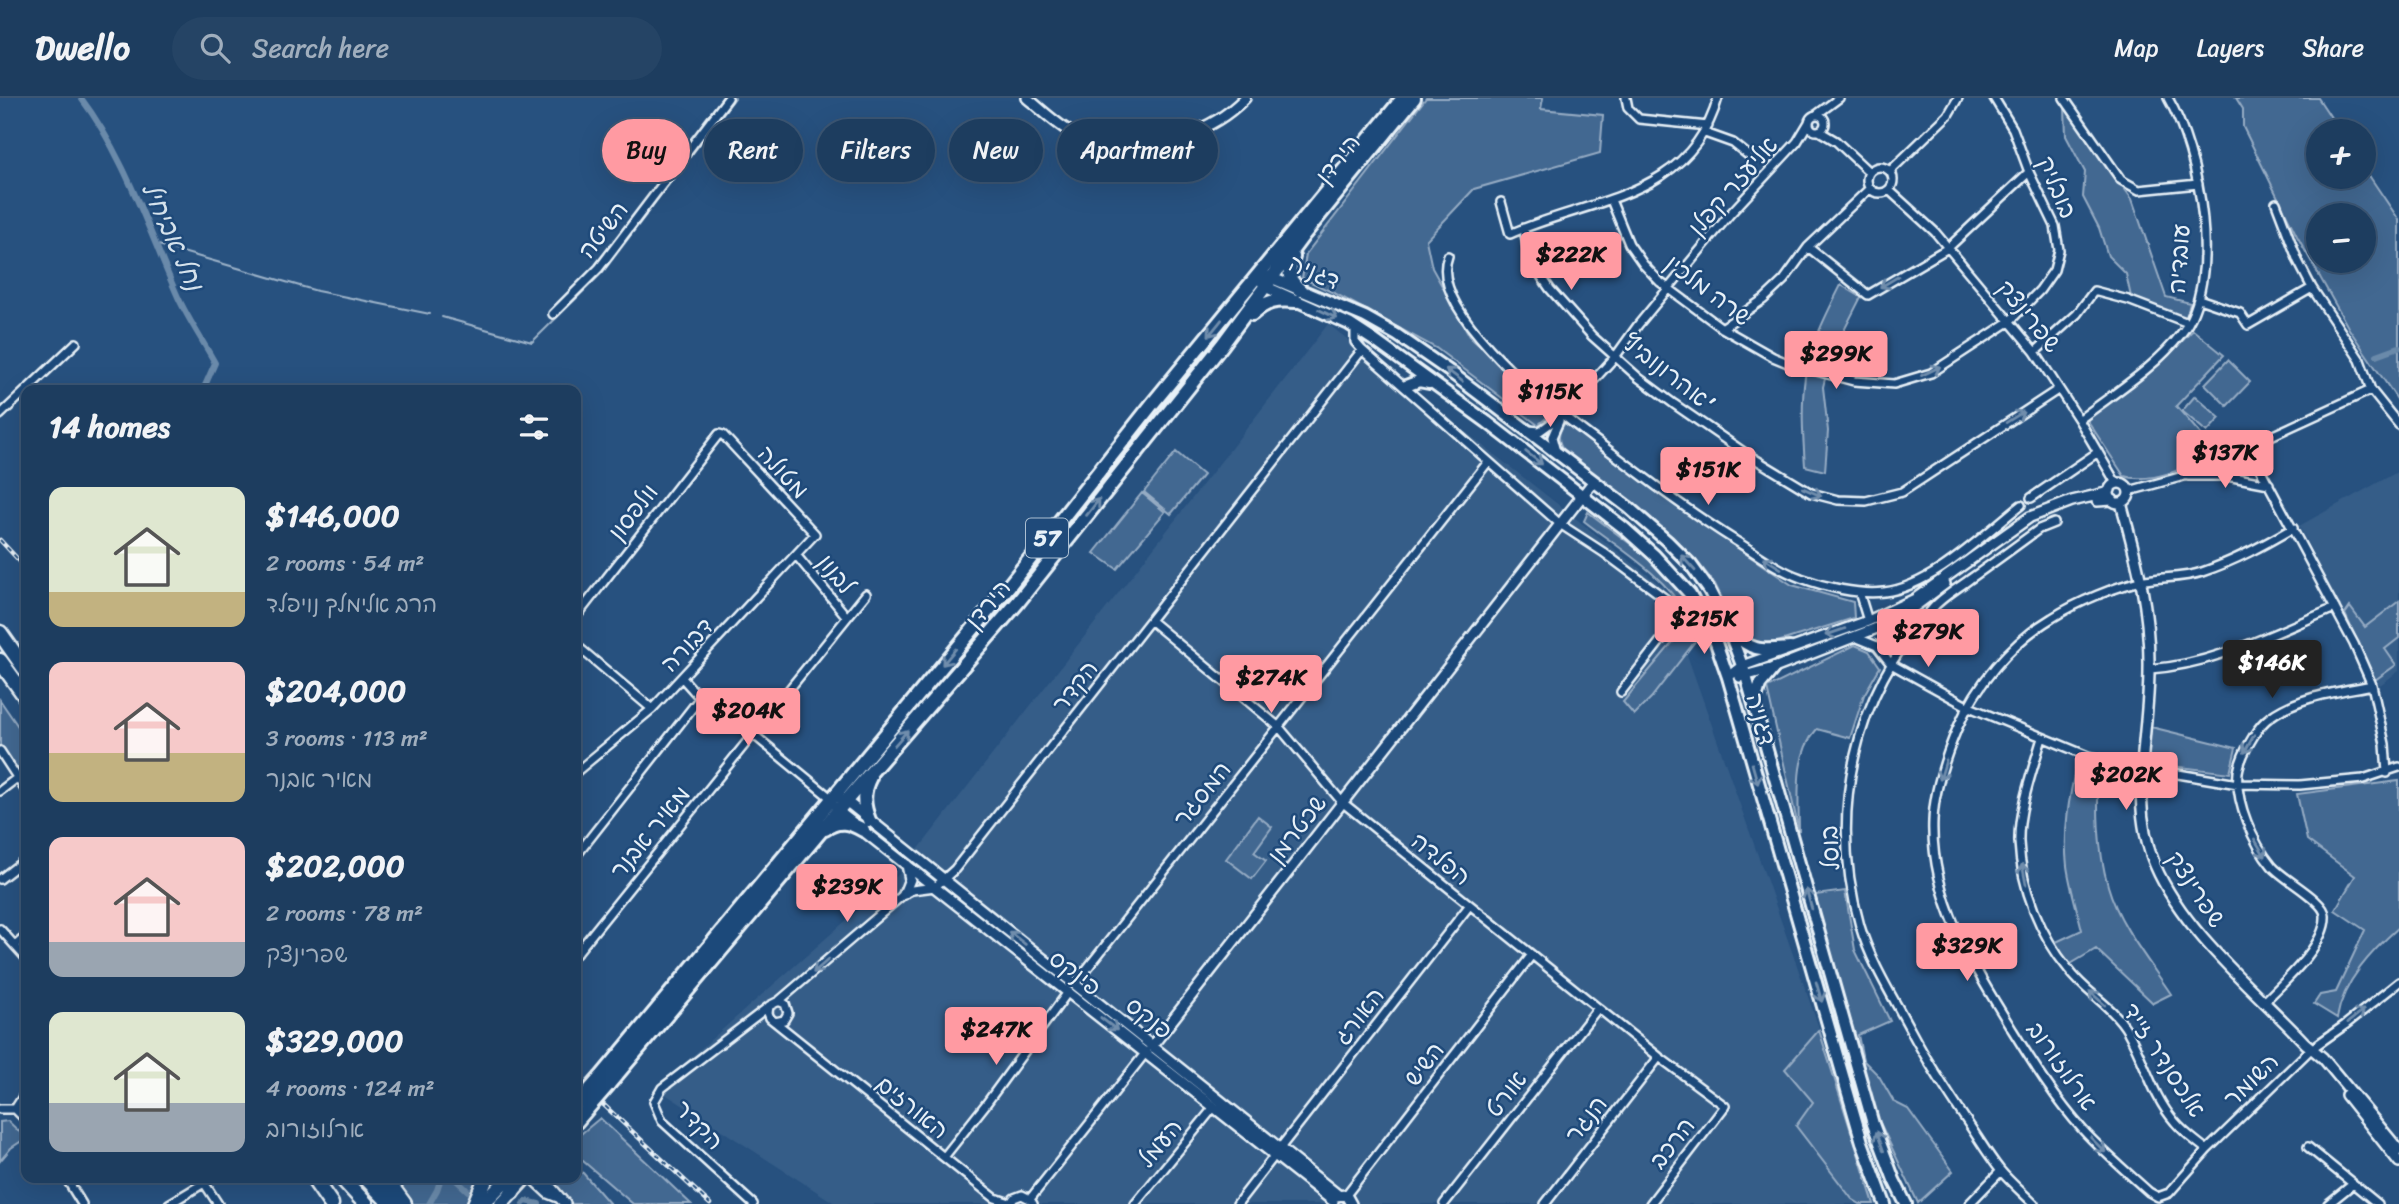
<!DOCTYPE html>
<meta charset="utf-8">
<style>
body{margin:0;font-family:Sriracha,"Playpen Sans Hebrew",sans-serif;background:#254465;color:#f1f3f6;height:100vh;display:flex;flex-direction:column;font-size:26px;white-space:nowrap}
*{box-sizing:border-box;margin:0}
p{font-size:23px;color:#a0aebd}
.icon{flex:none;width:38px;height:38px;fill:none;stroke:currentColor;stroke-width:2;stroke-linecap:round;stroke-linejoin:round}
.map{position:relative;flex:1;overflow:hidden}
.side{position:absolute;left:21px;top:287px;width:560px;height:798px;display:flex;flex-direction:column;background:#1d3d5f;border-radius:14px;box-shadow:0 7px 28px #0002,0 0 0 2px #3b5674}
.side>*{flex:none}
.banner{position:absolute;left:602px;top:21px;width:665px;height:63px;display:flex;gap:14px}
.buttons{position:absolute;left:2306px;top:21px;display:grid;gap:14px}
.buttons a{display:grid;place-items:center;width:70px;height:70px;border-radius:50%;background:#1d3d5f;box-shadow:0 7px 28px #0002,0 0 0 2px #3b5674;font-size:35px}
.price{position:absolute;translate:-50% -60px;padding:0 16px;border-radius:7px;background:#ff9aa2;color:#111;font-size:23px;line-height:46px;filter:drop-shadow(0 2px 4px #0008)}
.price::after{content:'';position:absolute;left:50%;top:42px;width:21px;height:16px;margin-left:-10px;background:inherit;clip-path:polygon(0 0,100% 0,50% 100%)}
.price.active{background:#222;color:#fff}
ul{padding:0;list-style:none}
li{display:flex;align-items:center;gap:21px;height:175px;padding:0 28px}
li span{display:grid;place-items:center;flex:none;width:196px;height:140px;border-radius:14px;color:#555}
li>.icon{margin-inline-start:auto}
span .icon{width:84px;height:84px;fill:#fffc;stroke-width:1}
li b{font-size:30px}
h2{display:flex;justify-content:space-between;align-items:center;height:84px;padding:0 28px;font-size:30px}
.chip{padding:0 24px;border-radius:32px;background:#1d3d5f;box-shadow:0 7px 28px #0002,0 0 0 2px #3b5674;font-size:24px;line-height:63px}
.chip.active{background:#ff9aa2;color:#111}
header{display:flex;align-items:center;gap:42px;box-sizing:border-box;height:98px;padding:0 35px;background:#1d3d5f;border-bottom:2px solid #3b5674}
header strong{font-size:33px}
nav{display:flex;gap:38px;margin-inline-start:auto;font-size:24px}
.search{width:490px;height:63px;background:#254465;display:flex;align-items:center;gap:18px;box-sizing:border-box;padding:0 24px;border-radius:38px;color:#a0aebd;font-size:26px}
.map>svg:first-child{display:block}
</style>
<header>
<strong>Dwello</strong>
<div class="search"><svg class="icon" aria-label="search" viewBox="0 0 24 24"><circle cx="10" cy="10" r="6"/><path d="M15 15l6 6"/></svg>Search here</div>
<nav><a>Map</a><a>Layers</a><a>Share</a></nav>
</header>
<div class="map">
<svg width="2399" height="1106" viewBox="0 0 2399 1106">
<rect width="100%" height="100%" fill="#27517f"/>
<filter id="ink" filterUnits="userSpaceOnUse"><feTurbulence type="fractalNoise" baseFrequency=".0143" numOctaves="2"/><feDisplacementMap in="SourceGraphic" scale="14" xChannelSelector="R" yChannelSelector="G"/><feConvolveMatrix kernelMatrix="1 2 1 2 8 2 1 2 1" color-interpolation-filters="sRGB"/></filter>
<g filter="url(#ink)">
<!-- built -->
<path fill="#355d88" d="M1328 226 1663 489 1830 961 1894 1106H836L656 990 900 775Z
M2399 373V573L2380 587 2299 428Z"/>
<!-- green -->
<path fill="#436891" stroke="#96acc4" stroke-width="2" fill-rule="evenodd" d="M1426 0H1543L1541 11 1603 17 1600 55 1474 91 1426 142 1432 170 1471 240 1553 314 1538 327 1436 250 1338 197 1302 180 1306 156Z
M2236 0H2318L2340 33H2319V79H2364V70L2399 122V304L2349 231 2297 138 2243 29V11ZM2319 117H2364V163H2319Z
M2065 10 2132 101 2166 199 2190 205 2186 222 2131 199 2126 176 2108 158 2099 130 2083 99 2085 74 2066 38Z
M1841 187 1861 199 1830 260 1823 289 1828 333 1825 373 1805 368C1803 339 1801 309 1805 279 1809 250 1828 213 1841 187Z
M2193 232 2224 257 2176 308 2217 355C2193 367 2151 387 2124 378L2086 320 2161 265Z
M2228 262 2250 284 2227 308 2205 286Z
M2195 298 2220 320 2207 334 2182 313Z
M1565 325 1674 407 1792 487 1853 504 1854 520 1768 547 1748 540 1737 531 1715 486 1695 461 1670 437 1565 354C1557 343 1557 336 1565 325Z
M1176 354 1203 377 1171 416 1144 394Z
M1142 395 1165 414 1117 471 1094 455Z
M1588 414 1649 460 1691 506 1685 515C1664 476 1618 450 1584 423Z
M2399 503V540L2385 551 2396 567 2375 582 2345 516 2350 509 2365 529Z
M1693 520 1703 533 1651 600 1634 617 1623 604Z
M1855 547 1869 553 1880 569 1864 597 1850 640 1817 631C1793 657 1799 700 1799 733L1767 590Z
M0 602 26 640V687L0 649Z
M2151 629 2236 650 2230 675 2146 665Z
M2077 665 2099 669C2097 709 2097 749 2108 788 2119 827 2149 863 2171 896L2153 905 2096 851 2069 867 2054 845 2082 832C2077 811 2070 789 2067 768 2063 732 2069 699 2077 665Z
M2399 683V829C2372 853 2343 883 2337 920L2314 906 2320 897 2336 894 2365 832 2335 812 2355 778 2307 742 2297 696Z
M1258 718 1272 729 1254 754 1266 763 1252 781 1226 761Z
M1845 793 1855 852 1890 923 1858 937 1863 962 1879 978 1894 1004 1908 1011 1953 1073 1918 1105 1872 1008 1815 797Z
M1819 932 1874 1106H1860L1852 1101 1796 1028 1813 1004 1785 971Z
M600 1020 691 1106H633L576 1057V1040Z
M8 1023 26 1040 11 1050 0 1063V1024Z
M576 1067 610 1106H572L549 1080H576Z
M390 1080H483L471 1106H409Z"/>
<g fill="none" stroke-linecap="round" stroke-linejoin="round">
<!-- stream -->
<path stroke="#9db3c9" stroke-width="2" d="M651 110 735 0
M155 146 317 193 430 216
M442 219 532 244 603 174 646 117"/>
<!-- canal -->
<path stroke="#6b8aaa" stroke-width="6" d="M81 0C125 58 148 132 178 199 188 221 203 243 215 265L203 292
M2377 257 2399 249
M454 1080 468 1093
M429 1106 437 1092 441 1080
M523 1106 526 1103 539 1106"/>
<!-- minor casing -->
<g stroke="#e8f1f8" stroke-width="12">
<path id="minor" d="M1626 0 1628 10 1639 21 1708 28
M2064 0 2121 82 2139 92 2198 86
M1809 25a8 8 0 1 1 16 0a8 8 0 1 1-16 0Z
M1816 17 1839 0
M1819 33 1836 43 1869 74
M1705 35 1733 45 1748 57
M1867 82a13 13 0 1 1 26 0a13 13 0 1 1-26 0Z
M1890 73 1948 17 1958 0
M1889 92 1935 134 2035 254 2079 322 2116 385
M1611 102 1629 146 1643 166 1660 184 1722 230 1773 259 1790 266 1854 283 1894 286 1931 275 2009 224 2040 192 2054 172 2059 152 2055 128 2029 74 2013 31 1994 0
M1501 104 1510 136C1590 100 1690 101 1718 0
M2276 105 2298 163 2312 190 2360 262 2371 292 2399 327
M1524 130 1527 149 1537 172 1550 191 1592 238 1639 280 1674 306 1745 355 1811 395 1838 402 1866 403 1902 394 2059 291
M1808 149 1868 197 1948 150 2029 74
M1448 158C1436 189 1470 229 1490 251 1524 289 1566 320 1607 351 1649 383 1691 415 1736 443 1757 456 1778 472 1801 480 1825 489 1858 497 1884 494 1932 489 1984 436 2021 407
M2199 201 2240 215 2248 227 2312 190
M553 216 599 170 728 0
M1355 230V244L1362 252 1560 426 1603 454 1678 510 1679 519 1621 594
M1722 230 1764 201 1784 182 1808 149 1869 91
M2035 254 2077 216 2094 193 2128 202 2188 225
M0 317 76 245
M2079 322C2114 295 2155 270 2181 236 2224 182 2200 55 2168 0
M1528 332 1540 333 1562 317 1615 259 1638 227 1730 116 1797 44 1809 24
M2249 350 2354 546 2372 587 2385 646 2387 675
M1556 354 1552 339 1559 323
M2188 378H2227L2269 386
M2129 393 2184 378 2371 292
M2031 400 2098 354
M2293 430C2264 447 2235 463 2202 474 2184 480 2164 479 2145 482 2116 488 2077 504 2052 520 2010 545 1976 587 1957 631 1945 660 1934 692 1933 723 1930 800 1974 870 2013 933 2034 967 2056 1002 2083 1032 2103 1054 2127 1074 2149 1094L2158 1099 2169 1095 2207 1052 2311 951 2345 927 2399 884
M796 457 847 519
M1859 494 1868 523
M576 519 719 336 723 337 815 436 652 611 576 674
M1151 523 1279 629 1342 704 1659 959 1725 1008 1650 1106
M1855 539 1877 548
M576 547 652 611
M1877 548 1891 566 1967 608 2088 658 2142 670 2238 686 2300 687 2363 681 2399 669
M2150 571C2217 566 2273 535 2335 510
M683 581 700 600 753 636 832 701
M2042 640C2033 671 2018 712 2019 744 2021 790 2040 837 2069 872 2085 894 2110 906 2125 929 2144 959 2151 997 2175 1024 2184 1035 2196 1043 2207 1052
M0 653 26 693
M0 693 17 680
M576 758 700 600
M0 781 26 761
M0 831 26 860
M15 848 26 838
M576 856 866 496
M1075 886 1488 364
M779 903 904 796 912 792 935 789 955 771 1362 252
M2265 903C2284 884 2327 846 2325 817 2324 802 2284 782 2272 768 2253 745 2235 704 2238 674 2240 662 2246 650 2253 639 2257 632 2263 624 2270 619 2299 598 2338 594 2372 587
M775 924 784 922 788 915 785 906 779 903 769 908 768 915 770 920 986 1093 995 1100 1010 1105
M0 1011H15
M15 1011 26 994
M15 1011 26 1022
M2308 1049 2378 1106
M1280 1050 1469 808
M944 1059 986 1006 1068 894
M66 1080 82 1106
M201 1080 218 1106
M1346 1097 1531 858
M1030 1101 1147 953
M169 1106 204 1085
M753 1106 662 1023 654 1004 662 990 768 909
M1010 1106 1014 1100 1022 1097 1030 1101 1033 1106
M1135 1106 1214 1009
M1237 1106 1275 1057
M1444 1106 1598 910
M1545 1106 1659 959
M1969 1106 2001 1073
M2034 1106C2023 1095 2010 1084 2000 1072 1989 1058 1980 1043 1970 1028 1949 997 1929 967 1911 933 1893 899 1871 865 1860 828 1828 715 1853 598 1932 511 1942 499 1957 491 1970 481 1993 465 2016 448 2039 431L2054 425
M2328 1106 2353 1086"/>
</g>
<!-- tertiary casing -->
<g stroke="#e8f1f8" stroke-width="14">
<path id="tertiary" d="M1027 0C1042 12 1057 27 1074 36 1088 42 1103 42 1117 42 1168 45 1208 37 1245 0
M2109 395a10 10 0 1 1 20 0a10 10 0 1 1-20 0Z
M2097 403 2113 402
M2121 405C2137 462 2150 511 2149 572 2149 637 2128 704 2155 767 2184 835 2255 892 2305 945L2323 960 2399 1052
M1728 579 1742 568 1868 523 1915 501 2030 419 2072 403 2106 395 2110 392
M1740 579 1774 570 1882 528 1902 518 1945 486
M841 702 851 707 1338 1097
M836 709 843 717 1333 1103
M904 796 910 781 907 767
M1152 948 1593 384
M2346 997 2399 1064
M532 1080 548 1095 558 1099
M543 1080 565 1106
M1335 1098 1346 1097 1351 1106"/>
</g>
<!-- secondary casing -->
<g stroke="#e8f1f8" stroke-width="16">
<path id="secondary" d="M1267 178 1365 219 1397 237 1449 273 1628 409 1667 443 1691 467 1709 492 1726 525 1746 578 1873 1026 1894 1082 1906 1106
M1261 182 1266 189 1349 226 1375 243 1487 324 1624 430 1654 457 1690 496 1715 542 1728 579 1862 1044 1885 1106
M1406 288 1419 283 1429 285
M1732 534C1752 555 1763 552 1790 550
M1755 604 1760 587 1774 570"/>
</g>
<!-- trunk casing -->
<g stroke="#e8f1f8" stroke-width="18">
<path id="trunk" d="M1293 159C1288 174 1287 181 1300 192
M1252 216C1266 203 1276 201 1296 203
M869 722C863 707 862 694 870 679
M825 731C839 721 849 724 863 732
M601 979 1008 489 1153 305 1403 0
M608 987 846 703 1018 504 1222 247 1304 136 1414 0
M576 1024 588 1010
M483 1106 508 1080
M501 1106 525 1080"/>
</g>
<!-- motorway casing -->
<g stroke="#e8f1f8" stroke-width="19">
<path id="motorway" d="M0 535 26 572
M0 563 26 599
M313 1080 331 1106
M342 1080 366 1106
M366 1080 391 1106
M385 1080 404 1106
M512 1094 518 1080
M475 1106 486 1080"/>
</g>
<!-- minor -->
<use href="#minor" stroke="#1f4a7a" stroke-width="7"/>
<!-- tertiary -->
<use href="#tertiary" stroke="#1f4a7a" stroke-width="9"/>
<!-- secondary -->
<use href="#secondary" stroke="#1f4a7a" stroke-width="10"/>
<!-- trunk -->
<use href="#trunk" stroke="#1f4a7a" stroke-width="12"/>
<!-- motorway -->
<use href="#motorway" stroke="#1f4a7a" stroke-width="14"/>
<!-- rail casing -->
<g stroke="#e8f1f8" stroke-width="4.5">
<path id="rail" d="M0 442 26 470
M576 981 710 1106"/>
</g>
<!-- rail -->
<use href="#rail" stroke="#1f4a7a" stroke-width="2" stroke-dasharray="5" stroke-linecap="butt"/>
<!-- trunk-bridge casing -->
<g stroke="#e8f1f8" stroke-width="18" stroke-linecap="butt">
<path id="trunk-bridge" d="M579 1004 601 979
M588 1010 608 987"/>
</g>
<!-- trunk-bridge -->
<use href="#trunk-bridge" stroke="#1f4a7a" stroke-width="12"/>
</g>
<!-- one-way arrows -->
<defs><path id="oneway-shaft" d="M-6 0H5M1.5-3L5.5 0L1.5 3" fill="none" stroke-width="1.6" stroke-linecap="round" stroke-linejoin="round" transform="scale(1.75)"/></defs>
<g stroke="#6f8dac">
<use href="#oneway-shaft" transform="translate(1889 184) rotate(149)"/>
<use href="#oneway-shaft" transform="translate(1328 216) rotate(26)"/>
<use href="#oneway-shaft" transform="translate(1215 230) rotate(129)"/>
<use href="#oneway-shaft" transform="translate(1931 273) rotate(-26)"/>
<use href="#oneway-shaft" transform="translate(1454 277) rotate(-143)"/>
<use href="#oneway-shaft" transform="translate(2015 319) rotate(-32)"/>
<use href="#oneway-shaft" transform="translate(1534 360) rotate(38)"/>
<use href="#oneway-shaft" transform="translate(1812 394) rotate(23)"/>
<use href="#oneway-shaft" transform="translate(1093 409) rotate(-52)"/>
<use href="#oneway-shaft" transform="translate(1688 465) rotate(-132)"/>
<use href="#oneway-shaft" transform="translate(1772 465) rotate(-148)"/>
<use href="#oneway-shaft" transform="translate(1835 534) rotate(161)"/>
<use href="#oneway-shaft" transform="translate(949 559) rotate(130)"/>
<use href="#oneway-shaft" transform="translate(901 640) rotate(-49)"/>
<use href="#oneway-shaft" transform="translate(2249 646) rotate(119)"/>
<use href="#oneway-shaft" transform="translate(1943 672) rotate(107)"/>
<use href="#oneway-shaft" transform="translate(1755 676) rotate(74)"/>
<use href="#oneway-shaft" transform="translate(2260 750) rotate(58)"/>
<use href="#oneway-shaft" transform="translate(2024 776) rotate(-101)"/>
<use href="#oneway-shaft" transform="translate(1809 801) rotate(-106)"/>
<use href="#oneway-shaft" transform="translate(1017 840) rotate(-142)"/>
<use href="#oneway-shaft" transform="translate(821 868) rotate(139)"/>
<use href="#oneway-shaft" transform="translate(1819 894) rotate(74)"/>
<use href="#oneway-shaft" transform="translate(2097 900) rotate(-138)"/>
<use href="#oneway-shaft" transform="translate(2356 918) rotate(-39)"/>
<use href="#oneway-shaft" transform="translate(1109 926) rotate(38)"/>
<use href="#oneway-shaft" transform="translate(1880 1043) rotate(-110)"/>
<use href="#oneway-shaft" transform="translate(2098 1047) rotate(45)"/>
</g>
</g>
<g text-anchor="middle" stroke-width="5" stroke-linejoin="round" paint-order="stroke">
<!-- shield labels -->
<rect fill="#1f4a7a" stroke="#acbfd2" stroke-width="2" x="1026" y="420.5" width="42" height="39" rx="5"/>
<g font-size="23" font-weight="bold" fill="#e8f1f8">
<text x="1047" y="448">57</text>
</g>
<!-- street labels -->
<g font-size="24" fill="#e8f1f8" stroke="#1f4a7a">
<text transform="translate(1338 61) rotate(-51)" y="8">הירדן</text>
<text transform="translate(1733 88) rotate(-49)" y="8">אליעזר קפלן</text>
<text transform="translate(2057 89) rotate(67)" y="8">בובליק</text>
<text transform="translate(603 132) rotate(-52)" y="8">השיטה</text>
<text transform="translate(2179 161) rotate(-86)" y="8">עובדיה</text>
<text transform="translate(1314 174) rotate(23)" y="8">דגניה</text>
<text transform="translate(1708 192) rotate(37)" y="8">שרה מלכין</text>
<text transform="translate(2029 218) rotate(51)" y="8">שפרינצק</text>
<text transform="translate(1669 275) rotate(38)" y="8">אהרונוביץ'</text>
<text transform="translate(783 374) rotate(47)" y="8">מטולה</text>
<text transform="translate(633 414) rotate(-52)" y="8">וולפסון</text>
<text transform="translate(836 476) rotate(51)" y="8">לבנון</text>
<text transform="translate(988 506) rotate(-50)" y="8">הירדן</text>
<text transform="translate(687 547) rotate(-47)" y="8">דבורה</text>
<text transform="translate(1075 588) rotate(-52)" y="8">הקדר</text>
<text transform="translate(1761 621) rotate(74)" y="8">דגניה</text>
<text transform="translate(1202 696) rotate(-51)" y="8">המסגר</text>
<text transform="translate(1297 731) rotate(-52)" y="8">שכטרמן</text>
<text transform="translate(650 734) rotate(-51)" y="8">מאיר אבנר</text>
<text transform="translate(1830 750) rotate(-93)" y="8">בוסל</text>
<text transform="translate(1441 761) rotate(39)" y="8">הפלדה</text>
<text transform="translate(2196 791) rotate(57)" y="8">שפרינצק</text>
<text transform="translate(1075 875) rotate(38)" y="8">פינקס</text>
<text transform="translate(1359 918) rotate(-52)" y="8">האורג</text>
<text transform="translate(1149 920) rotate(39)" y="8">פנקס</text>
<text transform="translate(2164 962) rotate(57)" y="8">אלכסנדר זייד</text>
<text transform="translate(1424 966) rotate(-52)" y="8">השיש</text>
<text transform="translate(2062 968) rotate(55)" y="8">ארלוזורוב</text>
<text transform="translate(2251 982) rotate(-44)" y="8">השומר</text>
<text transform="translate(1506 996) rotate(-52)" y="8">אורט</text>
<text transform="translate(912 1009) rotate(39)" y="8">האורזים</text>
<text transform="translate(1586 1021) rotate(-52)" y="8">הנגר</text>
<text transform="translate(699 1027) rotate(46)" y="8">הקדר</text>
<text transform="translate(1160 1045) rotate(-51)" y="8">העמל</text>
<text transform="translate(1672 1045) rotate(-52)" y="8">הרכב</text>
</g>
<!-- water labels -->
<g font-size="26" font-style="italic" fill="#d5e2ec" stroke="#1f4a7a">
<text transform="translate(173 138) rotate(66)" y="9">נחל אביחיל</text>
</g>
</g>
</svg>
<div class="buttons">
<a>+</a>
<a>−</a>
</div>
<b class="price" style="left:1571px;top:194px">$222K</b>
<b class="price" style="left:1836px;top:293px">$299K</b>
<b class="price" style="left:1550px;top:331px">$115K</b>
<b class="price" style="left:2225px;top:392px">$137K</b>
<b class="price" style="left:1708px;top:409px">$151K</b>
<b class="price" style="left:1704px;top:558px">$215K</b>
<b class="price" style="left:1928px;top:571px">$279K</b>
<b class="price active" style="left:2272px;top:602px">$146K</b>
<b class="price" style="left:1271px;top:617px">$274K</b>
<b class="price" style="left:748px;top:650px">$204K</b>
<b class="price" style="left:2126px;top:714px">$202K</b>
<b class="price" style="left:847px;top:826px">$239K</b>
<b class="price" style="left:1967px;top:885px">$329K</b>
<b class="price" style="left:996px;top:969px">$247K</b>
<div class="banner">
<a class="chip active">Buy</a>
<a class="chip">Rent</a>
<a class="chip">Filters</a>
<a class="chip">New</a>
<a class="chip">Apartment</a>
</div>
<section class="side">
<h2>14 homes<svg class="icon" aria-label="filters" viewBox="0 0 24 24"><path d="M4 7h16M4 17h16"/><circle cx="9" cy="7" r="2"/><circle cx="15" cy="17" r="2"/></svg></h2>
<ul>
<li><span style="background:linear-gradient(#dfe7d0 75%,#c2b280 0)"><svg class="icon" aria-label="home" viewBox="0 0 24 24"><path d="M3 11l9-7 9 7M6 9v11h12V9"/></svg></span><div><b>$146,000</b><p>2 rooms · 54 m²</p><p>הרב אלימלך נויפלד</p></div></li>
<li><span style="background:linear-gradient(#f6c9c9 65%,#c2b280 0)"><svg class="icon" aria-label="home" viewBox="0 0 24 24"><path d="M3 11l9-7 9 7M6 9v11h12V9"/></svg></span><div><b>$204,000</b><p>3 rooms · 113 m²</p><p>מאיר אבנר</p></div></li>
<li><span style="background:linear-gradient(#f6c9c9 75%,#9aa5b1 0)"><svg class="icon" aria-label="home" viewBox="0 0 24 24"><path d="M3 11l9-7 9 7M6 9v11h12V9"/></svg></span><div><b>$202,000</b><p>2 rooms · 78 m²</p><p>שפרינצק</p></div></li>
<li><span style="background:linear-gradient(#dfe7d0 65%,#9aa5b1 0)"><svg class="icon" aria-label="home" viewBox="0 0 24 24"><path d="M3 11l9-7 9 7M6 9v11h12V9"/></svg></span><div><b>$329,000</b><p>4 rooms · 124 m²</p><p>ארלוזורוב</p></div></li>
</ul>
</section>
</div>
